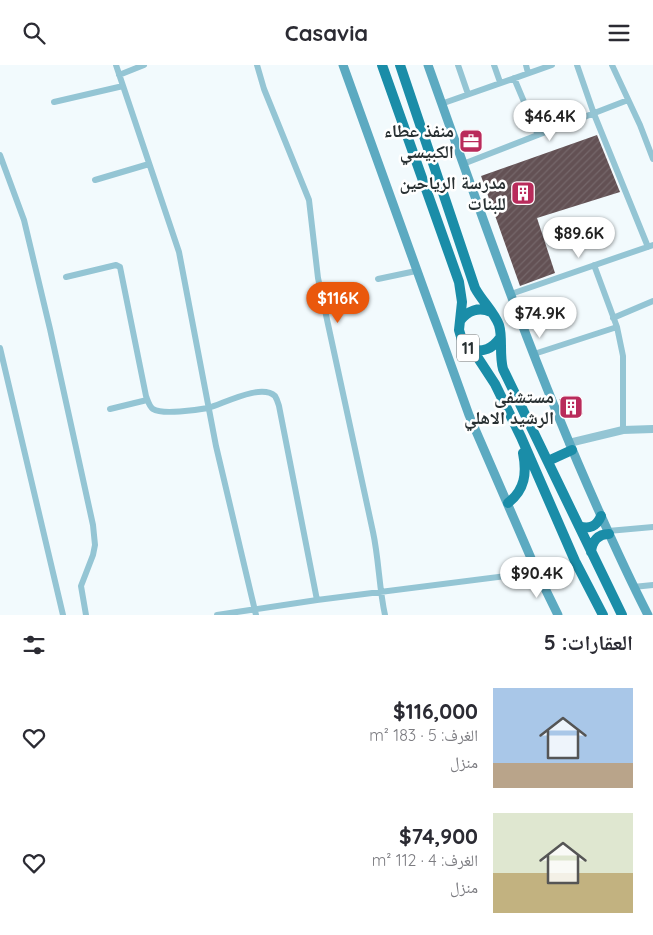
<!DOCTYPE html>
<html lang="ar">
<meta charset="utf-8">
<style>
body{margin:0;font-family:Quicksand,"Noto Naskh Arabic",sans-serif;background:#f7f7f7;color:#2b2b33;direction:rtl;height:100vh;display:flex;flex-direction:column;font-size:19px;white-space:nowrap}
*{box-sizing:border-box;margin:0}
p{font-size:16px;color:#7c7c81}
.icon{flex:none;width:28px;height:28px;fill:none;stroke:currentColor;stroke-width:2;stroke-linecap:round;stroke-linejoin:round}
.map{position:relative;height:550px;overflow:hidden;direction:ltr}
.drawer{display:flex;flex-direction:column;background:#fff;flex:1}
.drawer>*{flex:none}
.price{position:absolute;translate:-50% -42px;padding:0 11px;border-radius:18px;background:#fff;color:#222;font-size:16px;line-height:32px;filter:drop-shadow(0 1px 2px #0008)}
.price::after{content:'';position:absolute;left:50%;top:30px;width:15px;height:11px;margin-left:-8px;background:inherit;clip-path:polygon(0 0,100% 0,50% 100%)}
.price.current{background:#ea580c;color:#fff}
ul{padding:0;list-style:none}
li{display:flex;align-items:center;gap:15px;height:125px;padding:0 20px}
li span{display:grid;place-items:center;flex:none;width:140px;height:100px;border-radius:0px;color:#555}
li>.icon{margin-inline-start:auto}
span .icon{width:60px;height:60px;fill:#fffc;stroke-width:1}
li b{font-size:21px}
h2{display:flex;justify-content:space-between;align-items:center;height:60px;padding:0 20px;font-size:21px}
header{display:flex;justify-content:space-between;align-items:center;height:65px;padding:0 20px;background:#fff;font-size:22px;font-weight:800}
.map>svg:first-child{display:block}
</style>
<header><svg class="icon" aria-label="menu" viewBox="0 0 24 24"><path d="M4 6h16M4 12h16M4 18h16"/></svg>Casavia<svg class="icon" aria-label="search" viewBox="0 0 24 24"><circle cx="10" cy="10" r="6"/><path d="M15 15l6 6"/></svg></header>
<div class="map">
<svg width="653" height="550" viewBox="0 0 653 550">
<defs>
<pattern id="building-hatch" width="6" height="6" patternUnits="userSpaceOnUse" patternTransform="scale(1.25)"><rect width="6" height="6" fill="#635154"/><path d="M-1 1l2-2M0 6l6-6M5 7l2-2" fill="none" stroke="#75676a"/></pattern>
</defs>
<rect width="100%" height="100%" fill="#f2fafd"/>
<!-- building -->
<path fill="url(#building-hatch)" d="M597 70 620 127 537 153 555 208 520 221 481 111Z
M579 331 583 349 566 354 559 334Z"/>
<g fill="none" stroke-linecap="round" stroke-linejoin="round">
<!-- minor -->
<path stroke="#94c5d4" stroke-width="6" d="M116 0 179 187 216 381 256 550
M257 0 264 24 309 135 318 213 373 467C379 495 379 523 385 550
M458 0 468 29
M494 0 500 17
M526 0 528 8
M577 0 594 49 648 182
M612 0 640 60 653 94
M119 10 144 0
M514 13 538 70
M54 37 123 21
M441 39 552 0
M0 90 24 155 50 264 93 460 95 480 93 490 81 521 86 550
M463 99 628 35
M95 115 149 99
M594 200 617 262 623 291V365
M66 212 116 200 120 202 146 331C148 336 149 341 153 344 162 350 197 345 208 343 223 339 261 318 275 331 277 334 278 338 279 341L317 535
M378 214 416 206
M511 229 653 180
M613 253 653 236
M0 283 63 550
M534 289 617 262
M110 344 147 335
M608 466 653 462
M633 522 653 520
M217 550 317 535 537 507"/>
<!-- tertiary -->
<path stroke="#94c5d4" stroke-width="8" d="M569 378 623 365 653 364"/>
<!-- secondary -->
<path stroke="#5caac1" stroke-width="9" d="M343 0 469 350 537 507 558 550
M428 0C481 149 533 299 598 444 614 480 630 515 648 550"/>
<!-- trunk -->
<path stroke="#1a8da8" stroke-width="10" d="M382 0 459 217 462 237 459 265 462 275 478 293 495 319 521 372 575 496 603 550
M400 0 475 223C482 236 494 247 499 260 503 273 499 289 503 304L622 550
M460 256C467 246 479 241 491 247
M471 285C484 287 492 284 500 273
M548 396 572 385
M508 438C525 425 527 408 523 388
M579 461C589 465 597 461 601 451
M591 487C592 476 598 469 609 469"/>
</g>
<!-- icons -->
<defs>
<g id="office-square" transform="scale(1.25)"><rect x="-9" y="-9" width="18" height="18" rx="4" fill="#b92b5b" stroke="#fff"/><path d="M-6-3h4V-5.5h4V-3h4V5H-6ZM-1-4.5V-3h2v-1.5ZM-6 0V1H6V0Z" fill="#fff"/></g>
<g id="building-square" transform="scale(1.25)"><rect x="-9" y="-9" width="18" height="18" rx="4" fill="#b92b5b" stroke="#fff"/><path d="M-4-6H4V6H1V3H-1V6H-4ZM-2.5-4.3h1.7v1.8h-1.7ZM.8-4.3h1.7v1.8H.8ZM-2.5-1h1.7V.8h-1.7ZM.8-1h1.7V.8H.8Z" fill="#fff"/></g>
</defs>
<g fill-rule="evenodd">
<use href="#office-square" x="471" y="76"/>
<use href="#building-square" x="523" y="128"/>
<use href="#building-square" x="571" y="342"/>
</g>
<g text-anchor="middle" stroke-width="5" stroke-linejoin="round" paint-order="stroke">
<!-- shield labels -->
<rect fill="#fff" stroke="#686e70" stroke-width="1" x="457" y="269.5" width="22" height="27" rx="4"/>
<g font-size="16" font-weight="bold" fill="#283032">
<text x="468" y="289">11</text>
</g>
<!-- poi labels -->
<g font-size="18" font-weight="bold" fill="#283032" stroke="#fff" text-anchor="end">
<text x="454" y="72">منفذ عطاء<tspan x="454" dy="21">الكبيسي</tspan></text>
<text x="506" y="124">مدرسة الرياحين<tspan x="506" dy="21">للبنات</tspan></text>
<text x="554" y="338">مستشفى<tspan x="554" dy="21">الرشيد الاهلي</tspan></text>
</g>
</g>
</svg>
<b class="price" style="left:550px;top:77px">$46.4K</b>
<b class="price" style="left:579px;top:194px">$89.6K</b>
<b class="price current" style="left:338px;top:259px">$116K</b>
<b class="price" style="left:540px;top:274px">$74.9K</b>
<b class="price" style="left:537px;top:534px">$90.4K</b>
</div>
<section class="drawer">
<h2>العقارات: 5<svg class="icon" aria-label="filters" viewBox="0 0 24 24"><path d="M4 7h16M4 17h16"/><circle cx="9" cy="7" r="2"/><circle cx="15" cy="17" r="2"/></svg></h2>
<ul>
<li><span style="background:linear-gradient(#a9c7e8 75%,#b9a48a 0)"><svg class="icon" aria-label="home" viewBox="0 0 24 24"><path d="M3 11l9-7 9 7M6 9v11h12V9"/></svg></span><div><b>$116,000</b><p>الغرف: 5 · 183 m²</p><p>منزل</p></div><svg class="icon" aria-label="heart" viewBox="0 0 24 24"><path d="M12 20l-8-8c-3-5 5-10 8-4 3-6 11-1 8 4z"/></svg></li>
<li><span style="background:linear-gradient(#dfe7d0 60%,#c2b280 0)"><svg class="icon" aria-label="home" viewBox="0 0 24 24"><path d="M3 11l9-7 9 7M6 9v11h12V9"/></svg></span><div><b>$74,900</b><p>الغرف: 4 · 112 m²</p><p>منزل</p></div><svg class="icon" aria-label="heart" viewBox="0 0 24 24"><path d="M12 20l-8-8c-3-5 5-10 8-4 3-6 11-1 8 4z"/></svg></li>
</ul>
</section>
